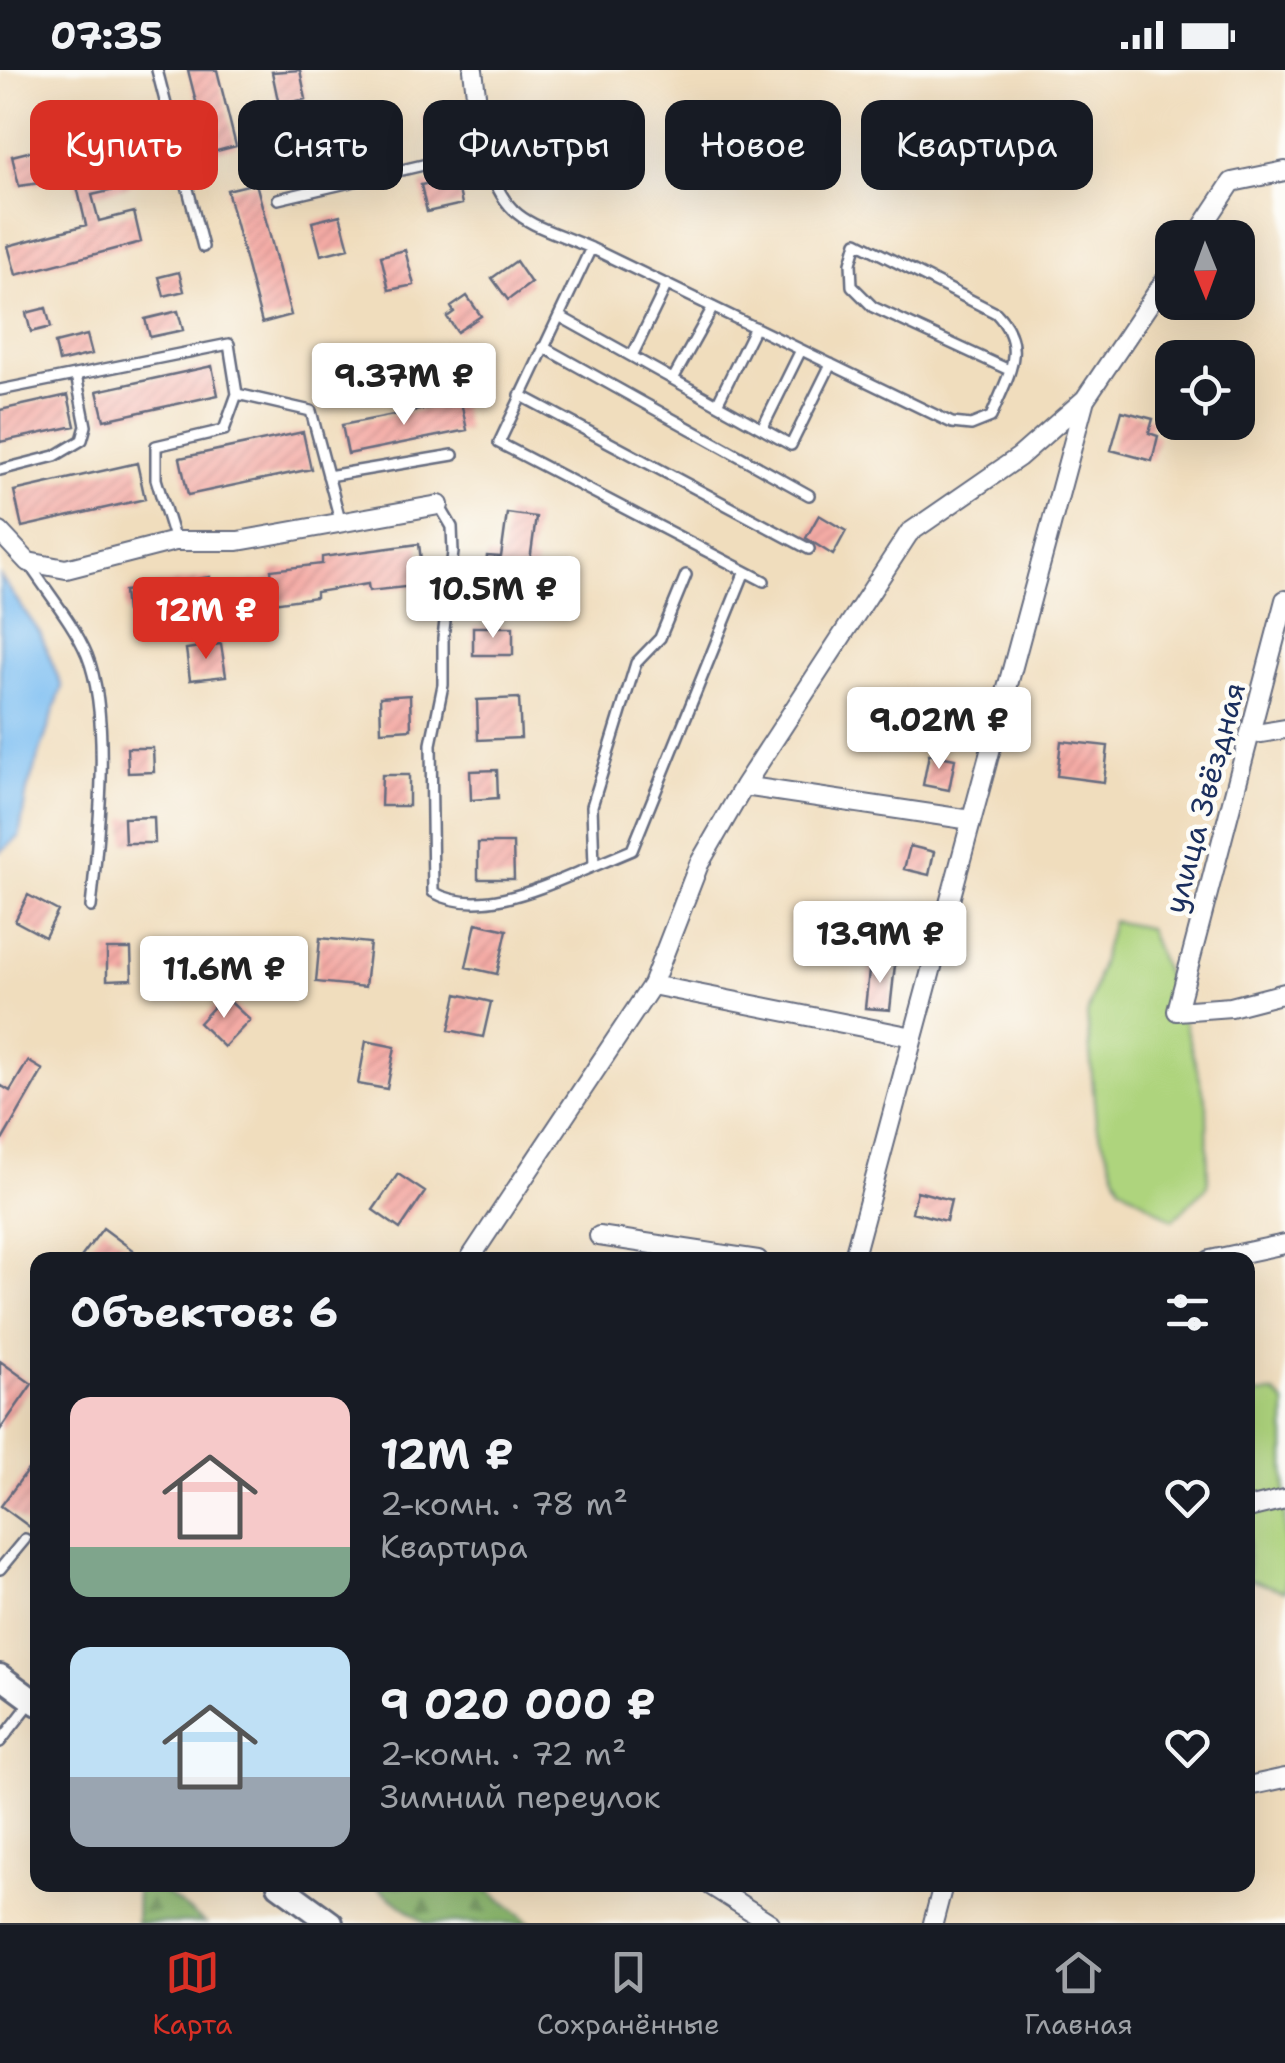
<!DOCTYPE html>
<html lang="ru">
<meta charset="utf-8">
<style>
body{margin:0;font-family:"Shantell Sans",sans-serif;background:#20242c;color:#f1f3f6;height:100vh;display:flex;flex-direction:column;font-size:38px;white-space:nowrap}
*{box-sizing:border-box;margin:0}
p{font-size:32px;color:#9ea1a6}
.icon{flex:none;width:55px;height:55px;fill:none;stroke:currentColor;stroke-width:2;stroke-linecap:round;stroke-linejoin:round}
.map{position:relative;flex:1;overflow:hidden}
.drawer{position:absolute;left:30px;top:1182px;width:1225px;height:640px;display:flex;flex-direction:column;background:#171b24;border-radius:20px;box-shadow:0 10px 40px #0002}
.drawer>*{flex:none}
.top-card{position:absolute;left:30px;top:30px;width:1225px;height:90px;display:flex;gap:20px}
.needle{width:65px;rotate:179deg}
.controls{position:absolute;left:1155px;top:150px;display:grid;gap:20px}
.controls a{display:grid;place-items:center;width:100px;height:100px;border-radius:20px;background:#171b24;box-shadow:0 10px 40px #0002;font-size:50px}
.price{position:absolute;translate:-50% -85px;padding:0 22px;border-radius:10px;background:#fff;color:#222;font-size:32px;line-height:65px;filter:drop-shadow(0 2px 5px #0008)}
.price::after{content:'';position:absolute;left:50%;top:60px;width:30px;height:22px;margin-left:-15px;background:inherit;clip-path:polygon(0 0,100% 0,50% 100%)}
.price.selected{background:#d93025;color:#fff}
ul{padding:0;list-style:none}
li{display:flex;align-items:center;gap:30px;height:250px;padding:0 40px}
li span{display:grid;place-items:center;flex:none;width:280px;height:200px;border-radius:20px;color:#555}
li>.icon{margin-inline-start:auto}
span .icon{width:120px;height:120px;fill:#fffc;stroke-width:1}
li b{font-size:42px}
h2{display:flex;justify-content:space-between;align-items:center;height:120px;padding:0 40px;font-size:42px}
.pill{padding:0 35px;border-radius:20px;background:#171b24;box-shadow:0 10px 40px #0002;font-size:35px;line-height:90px}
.pill.selected{background:#d93025;color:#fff}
.status{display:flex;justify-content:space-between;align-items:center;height:70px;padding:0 50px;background:#171b24;direction:ltr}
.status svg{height:28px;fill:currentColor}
.tabs{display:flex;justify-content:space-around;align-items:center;height:140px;border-top:2px solid #363941;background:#171b24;font-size:28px;color:#9ea1a6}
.tabs a{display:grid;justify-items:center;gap:5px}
.tabs .selected{color:#d93025}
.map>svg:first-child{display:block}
</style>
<div class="status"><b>07:35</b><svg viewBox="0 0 49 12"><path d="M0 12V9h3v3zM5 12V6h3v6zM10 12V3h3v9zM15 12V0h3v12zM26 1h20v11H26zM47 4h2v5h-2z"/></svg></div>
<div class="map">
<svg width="1285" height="1853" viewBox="0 0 1285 1853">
<defs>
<pattern id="forest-firs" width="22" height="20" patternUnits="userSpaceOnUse" patternTransform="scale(2.5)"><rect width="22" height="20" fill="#8ab66c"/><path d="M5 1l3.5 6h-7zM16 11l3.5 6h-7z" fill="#70945c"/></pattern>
<pattern id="building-hatch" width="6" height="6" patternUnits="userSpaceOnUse" patternTransform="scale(2.5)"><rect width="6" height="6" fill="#f4aba5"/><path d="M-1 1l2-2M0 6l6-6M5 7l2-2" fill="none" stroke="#d19390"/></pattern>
</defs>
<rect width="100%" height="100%" fill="#fdfcf7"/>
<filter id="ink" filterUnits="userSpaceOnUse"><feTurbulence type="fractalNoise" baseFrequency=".01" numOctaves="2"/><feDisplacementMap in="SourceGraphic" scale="20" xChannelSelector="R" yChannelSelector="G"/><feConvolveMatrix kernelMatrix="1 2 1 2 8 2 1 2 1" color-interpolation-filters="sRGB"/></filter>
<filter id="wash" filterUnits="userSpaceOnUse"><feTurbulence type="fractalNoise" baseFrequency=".0048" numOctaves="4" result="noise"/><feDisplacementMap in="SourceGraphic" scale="40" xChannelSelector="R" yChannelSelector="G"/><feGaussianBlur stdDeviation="2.25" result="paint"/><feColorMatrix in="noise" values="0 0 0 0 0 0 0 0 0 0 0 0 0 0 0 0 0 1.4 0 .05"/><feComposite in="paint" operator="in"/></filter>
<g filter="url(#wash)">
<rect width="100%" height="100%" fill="#f0ddbd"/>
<!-- grass -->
<path fill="#aed47d" stroke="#64826e" stroke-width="2.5" d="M1112 851 1148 858 1182 945 1207 1035 1208 1116 1173 1150 1120 1116 1096 1054 1087 946Z
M1274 1323 1285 1333V1521L1248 1509V1324Z"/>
<!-- forest -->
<path fill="url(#forest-firs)" stroke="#527265" stroke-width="2.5" d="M137 1815H155L205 1853H136Z
M375 1815H482L531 1853H425Z"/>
<!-- water -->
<path fill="#7cbef2" stroke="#4c76a8" stroke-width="2.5" d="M0 506 40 563 62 617 27 720 19 767 0 782Z"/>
<g id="blocks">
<!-- building -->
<path fill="url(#building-hatch)" d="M188 0H217L236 76 209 83Z
M300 0 306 29 279 35 272 2Z
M446 40 453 67 429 73 422 45Z
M118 61 131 116 92 125 99 151 134 142 141 172 16 205 8 176 86 155 75 108 19 116 12 86 52 76 53 82Z
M314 71 320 96 296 101 290 76Z
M456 107 462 134 427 142 421 115Z
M256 113 291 245 262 253 227 120Z
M340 145 349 178 321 185 312 152Z
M405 180 414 215 389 220 381 186Z
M516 191 531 213 508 230 492 208Z
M179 202 184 221 164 226 159 207Z
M467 226 481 246 457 262 447 247 454 242 451 237Z
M46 238 51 257 31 262 26 243Z
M178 241 183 260 150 267 145 249Z
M87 265 92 284 59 292 55 273Z
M212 296 218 325 104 350 97 321Z
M68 325 75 356 0 372V340Z
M461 332 467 360 348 384 342 355Z
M1122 341 1153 349 1149 363 1158 366 1152 391 1111 380Z
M303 362 311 399 188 425 180 388Z
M137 393 145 429 22 457 14 421Z
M507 443 536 447 530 491 536 492 531 534 482 528 487 486 501 487Z
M819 445 846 461 833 485 806 468Z
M419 474 424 515 369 521 368 514 316 522V527L258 535 260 548 237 551 234 533 126 542 124 521 210 507 211 517 272 508 271 500 322 494V487Z
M473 557H513V585H473Z
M221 574 226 606 190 610 186 579Z
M410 625 411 659 381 661 380 627Z
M519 628 521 668 478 670 477 630Z
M1061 671 1108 676 1104 712 1057 706Z
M127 678H153L154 702 128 703Z
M929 684 955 689 949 720 923 715Z
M497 700 498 728 471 730 470 701Z
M382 705H409V736H381Z
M154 747 155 773H125L124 748Z
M478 773H513L514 809H478Z
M910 776 934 782 929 805 904 799Z
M28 825 58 841 45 867 15 851Z
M476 853 507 860 497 904 466 897Z
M320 868 370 873 365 917 316 912Z
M107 879H131L132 909 107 910Z
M870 892 895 895 890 940 865 938Z
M457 924 491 932 483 967 449 960Z
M224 926 250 950 224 977 199 953Z
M366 971 395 977 387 1019 358 1014Z
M28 991 43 1000 0 1074V1015L10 1021Z
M398 1104 425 1122 400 1159 373 1140Z
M917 1121 951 1130 946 1151 912 1142Z
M103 1158 146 1190H79Z
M0 1291 32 1314 0 1360Z
M38 1386V1463L1 1436Z"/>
</g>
</g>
<g filter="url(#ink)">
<use href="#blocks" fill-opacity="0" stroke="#666c7f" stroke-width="2.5"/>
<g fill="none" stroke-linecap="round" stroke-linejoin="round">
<!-- service casing -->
<g stroke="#666c7f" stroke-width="14">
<path id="service" d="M157 0 203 177
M278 129 483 81C507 155 524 149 591 178L499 373 764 511
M591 178 952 353 971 355 991 347C1006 308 1030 278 996 243L857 172 851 193 852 216 873 237 1009 300
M559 246 791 375 831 294
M543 277 809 425
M632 286 667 214
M673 309 713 237
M0 320 229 274 237 324 311 341 340 450
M520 325 809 479
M717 334 755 257
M762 359 801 280
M0 400 55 386 82 370 86 356 76 305
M328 406 453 385
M439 435 452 457 453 482 443 568V615L431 674 433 822C481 849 547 815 594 796L592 736 636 593 660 568 686 505
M175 471 156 409V376L224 360 237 324
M29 494C48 523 74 554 87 585 112 647 98 771 91 837
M594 796 632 780 745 501
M0 1499 25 1469
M0 1672 32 1631"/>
</g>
<!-- minor casing -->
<g stroke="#666c7f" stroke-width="22">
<path id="minor" d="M473 0 483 81
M1195 168 1232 112 1285 101
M0 462 28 492 66 499 175 471H238L439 435
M1285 530 1177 941 1231 937 1285 923
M1250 665 1285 659
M744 716 971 750
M652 915 913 967
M599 1166 758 1190
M469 1190 652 915 699 794 744 716 909 463 1019 387 1085 329
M853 1190 1085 329 1172 200
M1210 1190 1285 1174
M1248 1438 1285 1429
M1248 1716 1285 1708
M710 1815 770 1853
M933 1853 943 1815"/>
</g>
<!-- tertiary casing -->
<g stroke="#666c7f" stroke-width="28">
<path id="tertiary" d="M0 1606 38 1634
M279 1815 331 1853"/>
</g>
<!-- service -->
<use href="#service" stroke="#fff" stroke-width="9"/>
<!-- minor -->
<use href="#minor" stroke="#fff" stroke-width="18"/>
<!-- tertiary -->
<use href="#tertiary" stroke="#fff" stroke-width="22"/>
</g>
</g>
<g text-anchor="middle" stroke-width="9" stroke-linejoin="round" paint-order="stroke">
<!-- street labels -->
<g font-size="30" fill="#1b2f5e" stroke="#fdfcf7">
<text transform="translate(1205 728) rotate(-75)" y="10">улица Звёздная</text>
</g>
</g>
</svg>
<div class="controls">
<a><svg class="needle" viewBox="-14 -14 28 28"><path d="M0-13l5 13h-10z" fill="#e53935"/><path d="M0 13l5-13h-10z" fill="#9ea1a6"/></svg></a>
<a><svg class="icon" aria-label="locate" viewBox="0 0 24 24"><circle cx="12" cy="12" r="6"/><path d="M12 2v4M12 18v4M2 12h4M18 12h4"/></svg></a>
</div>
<b class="price" style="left:404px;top:358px">9.37M ₽</b>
<b class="price" style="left:493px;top:571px">10.5M ₽</b>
<b class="price selected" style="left:206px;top:592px">12M ₽</b>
<b class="price" style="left:939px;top:702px">9.02M ₽</b>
<b class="price" style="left:880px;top:916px">13.9M ₽</b>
<b class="price" style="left:224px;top:951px">11.6M ₽</b>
<div class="top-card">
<a class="pill selected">Купить</a>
<a class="pill">Снять</a>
<a class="pill">Фильтры</a>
<a class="pill">Новое</a>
<a class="pill">Квартира</a>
</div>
<section class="drawer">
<h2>Объектов: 6<svg class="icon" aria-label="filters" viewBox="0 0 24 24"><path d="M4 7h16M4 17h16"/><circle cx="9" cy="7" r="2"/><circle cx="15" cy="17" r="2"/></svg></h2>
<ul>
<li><span style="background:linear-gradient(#f6c9c9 75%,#7fa58c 0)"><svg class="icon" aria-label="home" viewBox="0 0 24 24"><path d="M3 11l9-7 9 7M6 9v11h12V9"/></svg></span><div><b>12M ₽</b><p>2-комн. · 78 m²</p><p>Квартира</p></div><svg class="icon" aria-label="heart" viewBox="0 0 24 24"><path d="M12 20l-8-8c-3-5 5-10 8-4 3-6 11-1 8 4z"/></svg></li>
<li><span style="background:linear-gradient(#bfe0f5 65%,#9aa5b1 0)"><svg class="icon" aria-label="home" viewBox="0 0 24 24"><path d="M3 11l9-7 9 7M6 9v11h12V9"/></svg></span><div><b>9 020 000 ₽</b><p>2-комн. · 72 m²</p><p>Зимний переулок</p></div><svg class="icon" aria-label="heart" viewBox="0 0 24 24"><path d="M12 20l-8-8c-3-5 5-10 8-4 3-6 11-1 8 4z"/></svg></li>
</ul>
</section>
</div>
<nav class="tabs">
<a class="selected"><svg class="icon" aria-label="map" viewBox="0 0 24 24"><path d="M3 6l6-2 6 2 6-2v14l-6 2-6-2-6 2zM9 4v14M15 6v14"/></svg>Карта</a>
<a><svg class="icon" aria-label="saved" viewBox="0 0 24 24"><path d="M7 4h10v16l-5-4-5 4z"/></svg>Сохранённые</a>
<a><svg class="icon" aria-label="home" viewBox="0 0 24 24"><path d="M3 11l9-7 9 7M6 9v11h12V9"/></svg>Главная</a>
</nav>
